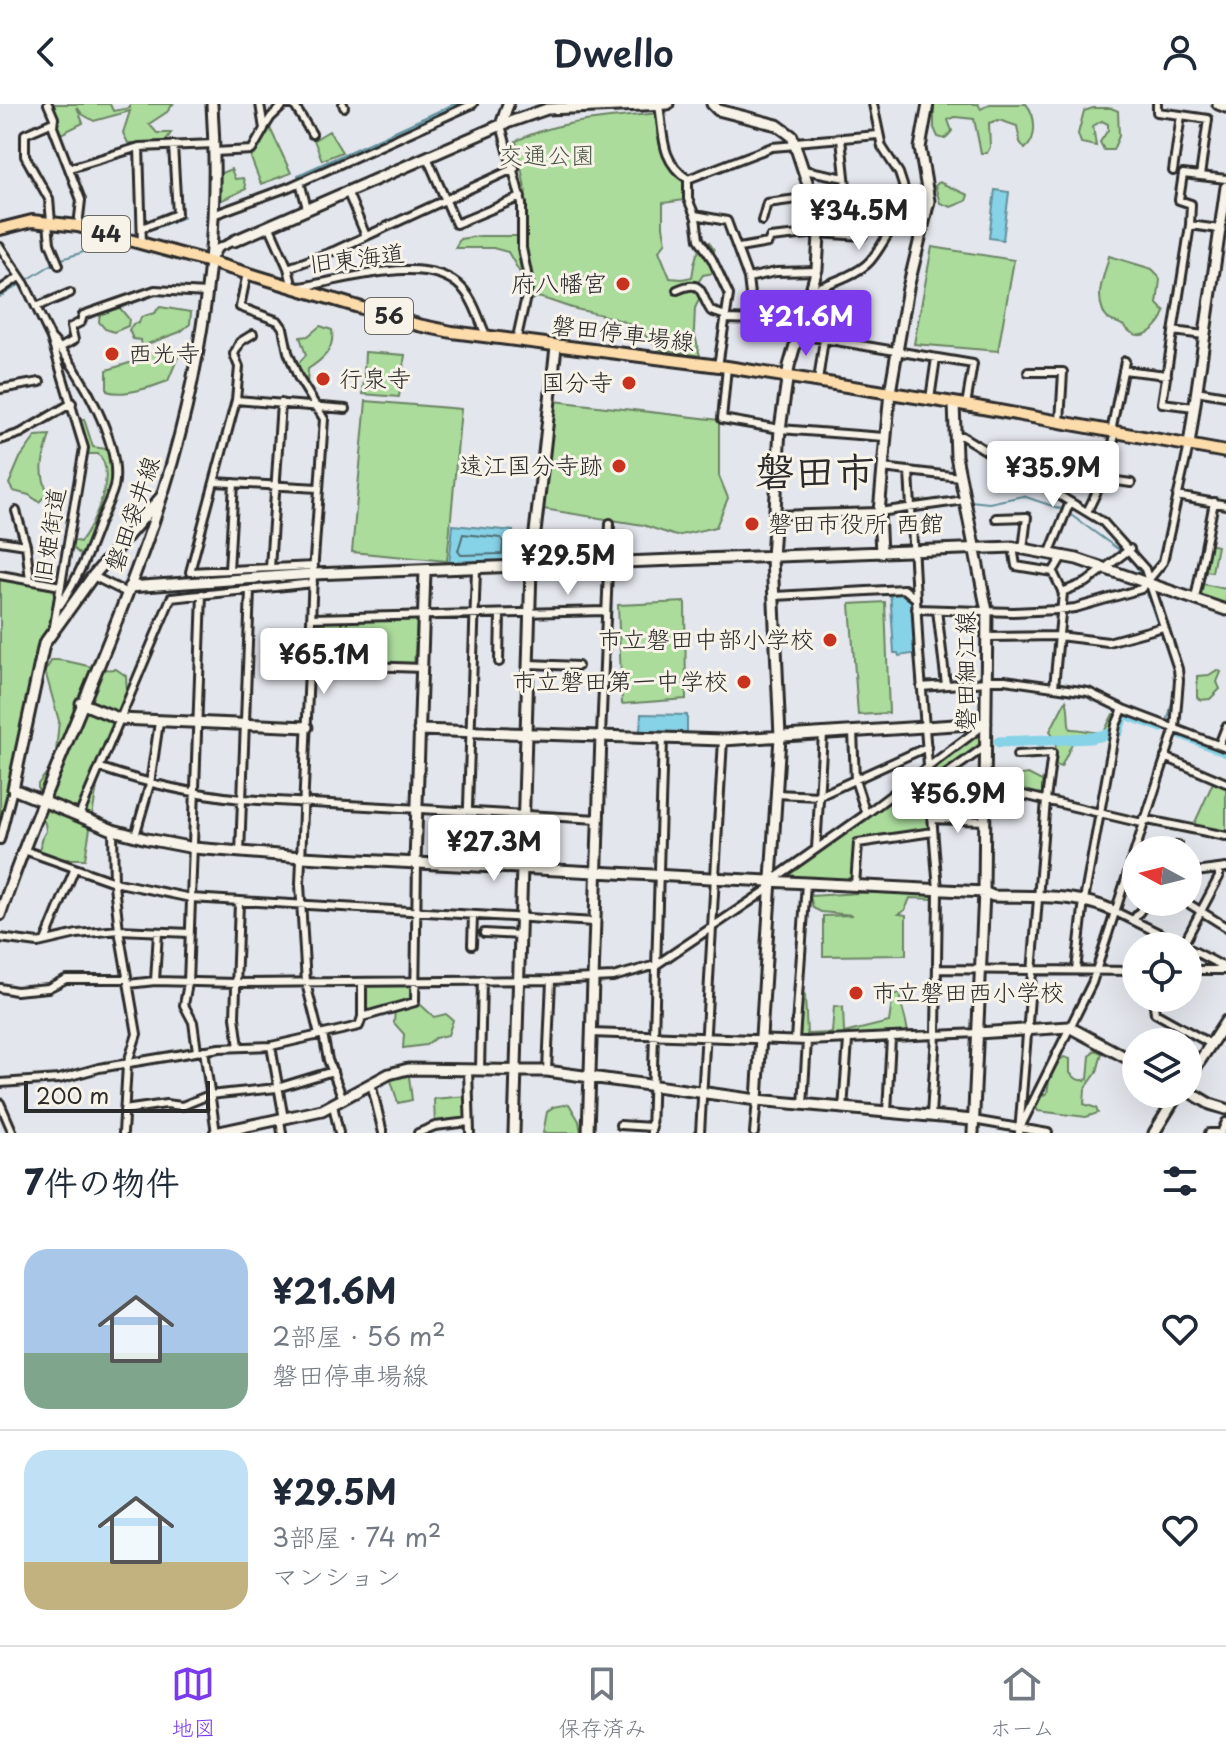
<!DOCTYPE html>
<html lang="ja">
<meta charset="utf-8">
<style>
body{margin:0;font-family:"Playpen Sans","Klee One",sans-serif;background:#f2f2f3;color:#1f2937;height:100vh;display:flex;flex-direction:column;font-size:30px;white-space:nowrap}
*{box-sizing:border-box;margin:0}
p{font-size:26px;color:#747a83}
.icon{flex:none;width:44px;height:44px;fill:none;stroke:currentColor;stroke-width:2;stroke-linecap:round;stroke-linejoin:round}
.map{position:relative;height:1029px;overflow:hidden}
.sheet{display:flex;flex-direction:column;background:#fff;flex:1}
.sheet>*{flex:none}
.needle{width:52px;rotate:277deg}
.fabs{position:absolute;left:1122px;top:732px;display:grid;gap:16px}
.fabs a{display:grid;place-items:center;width:80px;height:80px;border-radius:50%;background:#fff;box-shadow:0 8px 32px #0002;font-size:40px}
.scale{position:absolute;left:24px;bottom:20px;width:186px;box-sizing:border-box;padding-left:8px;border:4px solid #2b2b2b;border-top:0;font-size:22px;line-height:28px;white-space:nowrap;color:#2b2b2b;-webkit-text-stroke:6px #f7f3e8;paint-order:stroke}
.price{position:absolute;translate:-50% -68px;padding:0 18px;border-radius:8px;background:#fff;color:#222;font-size:26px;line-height:52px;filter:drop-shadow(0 2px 4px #0008)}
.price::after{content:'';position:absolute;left:50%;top:48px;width:24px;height:18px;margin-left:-12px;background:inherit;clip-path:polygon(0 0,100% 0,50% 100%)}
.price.active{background:#7c3aed;color:#fff}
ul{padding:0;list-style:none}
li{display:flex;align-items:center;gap:24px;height:200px;padding:0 24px}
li+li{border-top:2px solid #e0e1e3}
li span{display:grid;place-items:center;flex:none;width:224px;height:160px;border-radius:24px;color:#555}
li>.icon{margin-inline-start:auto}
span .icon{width:96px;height:96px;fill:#fffc;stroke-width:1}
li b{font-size:34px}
h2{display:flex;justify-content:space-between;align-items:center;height:96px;padding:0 24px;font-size:34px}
header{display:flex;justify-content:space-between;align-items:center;height:104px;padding:0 24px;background:#fff;font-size:36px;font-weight:600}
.menu{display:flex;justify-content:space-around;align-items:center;height:112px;border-top:2px solid #e0e1e3;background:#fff;font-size:22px;color:#747a83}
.menu a{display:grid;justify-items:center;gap:4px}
.menu .active{color:#7c3aed}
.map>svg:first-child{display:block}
</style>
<header><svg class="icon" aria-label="back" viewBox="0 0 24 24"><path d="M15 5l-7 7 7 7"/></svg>Dwello<svg class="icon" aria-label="person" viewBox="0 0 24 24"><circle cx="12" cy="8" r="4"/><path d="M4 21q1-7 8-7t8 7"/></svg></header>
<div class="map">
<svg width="1226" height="1029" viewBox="0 0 1226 1029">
<rect width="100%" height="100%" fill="#e4e6ed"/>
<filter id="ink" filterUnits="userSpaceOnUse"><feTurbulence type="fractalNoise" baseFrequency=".0125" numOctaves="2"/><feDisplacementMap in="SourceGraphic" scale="16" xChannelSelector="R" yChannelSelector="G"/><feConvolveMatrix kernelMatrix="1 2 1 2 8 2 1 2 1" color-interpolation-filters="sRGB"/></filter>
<g filter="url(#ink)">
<!-- green -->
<path fill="#abdc9c" stroke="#6b8464" stroke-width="2" d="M48 0H110L113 7 130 4V0H173L167 8 149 20 157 29H171L164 39H128L123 29 130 7 94 17 82 10 77 3 83 19 61 30Z
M934 0H978L981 5 990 0H1026C1036 11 1038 34 1025 45L1020 38 1017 22 999 16 989 19 990 43 987 49H981L974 15 955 13 948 16 952 27 945 35 938 33 934 24Z
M1093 4H1111L1118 7 1119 32 1113 46H1104L1100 38 1108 26V20L1102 17 1093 22 1096 42 1081 39 1078 30 1084 7Z
M658 9 665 55 688 75 687 85 692 95 663 99V123L666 138 659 147 670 174 682 175 692 173C695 157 694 147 709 138L714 146V169L703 171 699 177 701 192 695 204 694 227 700 252 658 245C633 215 615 214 580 206 565 203 552 196 537 193L524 200 527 174H523L508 148 493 144H455L460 135 480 132H520L521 94 526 89 516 37C561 15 609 15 658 9Z
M269 22 291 69 261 80 251 54Z
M329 27 342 48 322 56 314 36Z
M231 65 235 75 243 74 246 85 220 97 219 70Z
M939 78 968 91 966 97 951 103 940 99 935 82Z
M932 143 1014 156 998 247 914 240Z
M1109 152 1152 165 1158 171 1160 176 1157 200 1165 208C1161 220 1146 237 1132 229 1128 227 1126 223 1122 221 1114 216 1107 219 1103 207 1095 188 1105 171 1109 152Z
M119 203 129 215 128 222 114 228 105 225 99 218 100 206Z
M160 203 191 208 190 220 180 228 142 242 141 236 133 235 129 226 133 220 139 219 141 213 154 209Z
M320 222 332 226C335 246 322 256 308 265L307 280 300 275 296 262 306 251 300 233 308 232Z
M152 248H167L178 253 168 277C153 283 122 293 107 287V266L142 255Z
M365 248 405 251 399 293 363 290Z
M366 297 461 305 447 457 352 448Z
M554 297 719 316V372L728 394 716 423 676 432 643 421 543 405Z
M84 315 93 343 106 345C125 380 97 420 82 452L70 442 68 435 80 438C94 421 118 368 98 350H84L80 317Z
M50 331C43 354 38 366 48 389L39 398 29 391 13 387 9 380 20 354 36 332Z
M1208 440 1217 442 1212 468 1206 467 1203 480 1226 485V501L1199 493Z
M0 472 33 481 48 479 57 485 58 504 46 537 0 734Z
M685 498 686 595 622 600 618 501Z
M885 498 889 609 858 611 850 500Z
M417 515 414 561 315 557 312 555 314 519 317 517Z
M52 556C75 555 94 568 116 565L126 572 127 590 115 623 104 640 85 755H38L41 736 46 727 45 719 38 709V680L55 658 59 617 45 567Z
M1217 566 1221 568 1217 578 1220 585 1210 595 1200 596 1197 593V572L1209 571Z
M1066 596C1070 606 1067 614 1070 625 1083 624 1091 630 1104 628L1113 610 1119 613 1118 628 1088 637 1074 635 1061 663 1055 661 1056 635 1050 627Z
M976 629 980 631 981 643 933 676 931 663Z
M1028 670 1042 677V693L1006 685 1008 679 1014 677V672Z
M921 671 926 674 930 723 928 727 860 737 851 778 789 773V769Z
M1215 674 1226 679V732L1192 725Z
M893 787 932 790 933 795 910 794 905 806 899 810 906 811V851L823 852V812L853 811 821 808 813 804 810 792Z
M413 877 415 898 401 903 421 901 434 913 446 910 453 916 448 931 435 934 426 941 403 944 404 930 394 919 395 904 362 913V878Z
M799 886 805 892 807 930 832 929 834 902 843 903 844 929 889 918 893 891 899 889C901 905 908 917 908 933L797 935Z
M1095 946 1102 949 1097 968 1085 985 1084 1000 1096 1004 1098 1009 1086 1013 1038 1007 1035 1001 1041 992 1047 989C1050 974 1049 963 1064 953L1070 955V969C1076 975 1079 978 1088 975L1090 952Z
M408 965 412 996 398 999 389 970Z
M466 992 469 1018 435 1022 434 995Z
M569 1000 579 1017 581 1029H543L547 1008 553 1003Z"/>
<!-- water -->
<path fill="#86d2e6" stroke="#628f9b" stroke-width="2" d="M454 0H472L300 76 298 71Z
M995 86 1009 88 1003 136 989 134Z
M453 421 513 427 509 460H449Z
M890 485H902L913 492 919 549 899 552 898 549H894Z
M641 610 687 611V629L640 627Z"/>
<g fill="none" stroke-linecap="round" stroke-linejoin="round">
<!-- shore -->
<path stroke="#4f6e76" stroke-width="2" d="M463 430 501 434 503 438 502 450 461 451 458 447Z"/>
<!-- stream -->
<path stroke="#628f9b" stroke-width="2" d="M153 125 184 113
M0 193 59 156 108 140
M970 397 989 399 1023 392 1064 406 1133 456 1142 474
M1145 484 1176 572
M1167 619 1175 586"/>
<!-- river -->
<path stroke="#86d2e6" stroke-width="11" d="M1182 630 1226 648
M999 638 1091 634 1118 628 1123 611 1126 610 1162 623"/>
<!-- street casing -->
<g stroke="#2b2b2b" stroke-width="12">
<path id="street" d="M48 0 54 14 53 23 81 96 78 122
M343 0 344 3
M873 0 882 43 899 69 912 109 917 117
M1157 0V8L1181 11
M285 1H294L312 30
M659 1C664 31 660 57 688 75
M501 21 522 100V144L529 179 516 238
M264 24 271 13 285 0
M841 34 847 92
M795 38 878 31
M139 43 142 140
M214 48 252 46 264 25 260 0
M427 53 456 120 521 93
M70 64 139 43 214 40
M804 66 845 74
M1173 67 1181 11 1208 15 1200 72
M300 78 307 104
M347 87 366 132
M213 111 289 83 473 0
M695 111 727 117 748 174 753 215
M762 117 767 99 812 93
M51 118 49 95 25 52V30L53 18
M48 119 50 139 59 161
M269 121 288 164 293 184C338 179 426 146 462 184 474 196 480 218 487 234
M1190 121 1191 100 1179 96 1183 70 1226 75
M142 124 177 110 173 41
M0 143 25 180 51 234 84 344 54 522
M739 144 768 139 770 134 819 129 862 132 883 106 899 116
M212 155 218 144 234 137
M288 164 336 146 515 64
M247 169 240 203 278 217 283 224 288 248 298 273 324 315 313 470 300 780 306 879 319 931
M748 174 776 168 817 167
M0 186 19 173
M677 186C704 174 699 189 711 207L726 212
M812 186C828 180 859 170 870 157 887 137 885 125 912 109
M36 203 70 189
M725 215 759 216 798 233
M1173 227 1204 231
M800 231 973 260 966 301
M53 236C80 266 123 342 114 383 111 394 105 406 100 417 89 447 78 475 60 501
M60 244 74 236 71 223 81 218 83 211 155 186 206 189
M718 262 729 191 712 155 699 135 696 114 688 95V75L772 43 797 41
M727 263 722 315 780 325 884 333
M1123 266 1167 271
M1028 268H1063L1060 318
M818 277 824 235
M0 285 40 278
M1196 287 1226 292
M930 295 936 254
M236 296 239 263 234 250 240 238 253 230
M1194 303 1162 299 1190 121 1219 125
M1111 328 1125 257
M954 332H962L1103 418 1145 465 1178 565 1179 576 1175 624 1092 879 1020 1024
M0 336 21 329 72 299
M882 364 960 373
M909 367 919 549 938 786 936 931 931 1011
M1103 375 1131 379
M215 378 318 384
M1177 392 1226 401
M16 407 26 441
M1087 408 1103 375 1116 328
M775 411 879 408 965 396
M996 414 1027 413 1023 445
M0 437 26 441 30 476
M1013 443 1016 462 1053 468
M1050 448 1070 398
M314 462 190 468 236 296 346 305
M270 464 281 299
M229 466 234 379
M0 471 61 482
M93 472 127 489
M1062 488 1087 478 1130 445
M775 492 904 485 915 494
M1195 495 1214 398
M916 505 1013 508 1057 506 1075 504 1141 485 1163 458 1189 341
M937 506 946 581
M312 514 606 507
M987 533 1059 532 1108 538 1163 523
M499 558 500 510
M311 560 422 564
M529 560 578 562
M987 576H1005L1088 588 1123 605 1226 644
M921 583 987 578
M1054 583 1063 489 1053 468 1063 451
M853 628 855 676 866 710
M601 632 610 419
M1219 641 1226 623
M1017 651 1052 649 1046 696 1019 1029
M1165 653 1226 679
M101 664C148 680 193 690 242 695L598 715
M930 682 986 642
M985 682 1142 719
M776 690 819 692 927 643
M79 712 171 494 313 479
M932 715 985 717
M1143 715 1226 732
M113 726 114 781 119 826 137 930 127 961 123 1029
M135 732 150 680 159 618
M0 736 13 685
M816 745 823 630
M24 746 114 778 191 794 595 818
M1178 746V741
M240 749 250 486
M466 761 476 465
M1188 769 1226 764
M771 777 866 710 984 621
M855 781 858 739 933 728
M1186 798 1226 823
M1114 807 1185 842
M1134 815 1147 798
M484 829 520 831
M0 834 38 839 77 830 119 826 190 829
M45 837 75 764
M472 841 473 811
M1183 841 1219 773V766
M1188 844 1226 864
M937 865 1136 867
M1076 866 1084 796 1116 621 1123 605
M1188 866H1226
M155 877 158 828
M128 880 155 877 237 879 551 876 613 873 656 861 770 784
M0 884 16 887 48 884 66 875H127
M1156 894 1154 901 1155 909 1211 940
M362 913 415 898 417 758
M591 929 807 937 978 929
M323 930 328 956 343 995
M795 936 806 779
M271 942 284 1015
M239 943 235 913 239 798
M204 946 216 1029
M197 947 193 918 184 901 188 879 202 490
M468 966 470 1029
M480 966 482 876
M547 967 551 876
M0 979 59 975 99 964 219 944 271 942 359 922 362 913V878
M371 979 383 1029
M0 999 13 1029
M333 1001 339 1029
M803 1001 807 937
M843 1005 848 937
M124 1006 166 1000 182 1002 209 991 277 984 333 967
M887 1008 891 934
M280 1016 282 1029
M973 1016 1048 1029
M620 1021 652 1023
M418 1029 435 1022 469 1018
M651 1029 663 635
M700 1029 723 636
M754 1029 757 996
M1209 1029H1217
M1221 1029 1226 1018"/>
</g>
<!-- secondary casing -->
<g stroke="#2b2b2b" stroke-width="15">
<path id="secondary" d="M712 0 718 6 777 21 792 32 812 93 819 131 817 165 789 262 780 325 772 454 780 633 757 996
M1218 0 1226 3
M501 21 508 0
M234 137 501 21 547 5 668 0
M954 300 956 352 987 507 984 788 973 1029
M1189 341 1226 83
M162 392 93 472 44 540 13 685 113 726 147 735 194 744 302 753 984 788 993 792C1034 793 1076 789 1114 807
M881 449 879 408 890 288 908 184 929 97 920 44 928 0
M129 483 313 470 1013 443 1077 455 1226 506
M81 599 120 615 307 623
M419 626 723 636 986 619
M415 758 425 467
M0 811C52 659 127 514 172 359 205 243 220 120 212 0
M978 929 1069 923 1136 959
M1188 975 1226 917
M1188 987 1210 1000 1226 1005
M215 1029 322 1006 389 970 408 965 547 967 757 996 973 1016
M514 1029 531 464 556 243
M588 1029 601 632
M1154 1029 1178 990"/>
</g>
<!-- primary casing -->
<g stroke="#2b2b2b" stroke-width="16">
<path id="primary" d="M0 125 32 117 78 122 210 158 418 221 452 228 727 263 966 301 1226 348"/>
</g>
<!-- street -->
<use href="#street" stroke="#f7f3e8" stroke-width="6"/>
<!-- secondary -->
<use href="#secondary" stroke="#f7f3e8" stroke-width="9"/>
<!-- primary -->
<use href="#primary" stroke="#fddcac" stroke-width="10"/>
</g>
</g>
<!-- markers -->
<g fill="#c8321e" stroke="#f7f3e8" stroke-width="3">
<circle cx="623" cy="180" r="8"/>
<circle cx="112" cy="250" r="8"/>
<circle cx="323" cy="275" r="8"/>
<circle cx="629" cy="279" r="8"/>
<circle cx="619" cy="362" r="8"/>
<circle cx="752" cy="420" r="8"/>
<circle cx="830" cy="536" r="8"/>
<circle cx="744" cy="578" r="8"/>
<circle cx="856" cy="889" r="8"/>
</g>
<g text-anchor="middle" stroke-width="6" stroke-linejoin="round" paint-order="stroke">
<!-- shield labels -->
<g fill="#f7f3e8" stroke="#686764" stroke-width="2">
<rect x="82" y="112" width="48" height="36" rx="6"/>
<rect x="365" y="194" width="48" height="36" rx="6"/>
</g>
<g font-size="22" font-weight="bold" fill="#2b2b2b">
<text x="106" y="138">44</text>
<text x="389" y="220">56</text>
</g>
<!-- park labels -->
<g font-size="24" fill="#4b5747" stroke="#f7f3e8">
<text x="547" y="60">交通公園</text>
</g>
<!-- street labels -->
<g font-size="24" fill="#2b2b2b" stroke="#f7f3e8">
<text transform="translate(357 155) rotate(-7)" y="8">旧東海道</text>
<text transform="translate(623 230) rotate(7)" y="8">磐田停車場線</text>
<text transform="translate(133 410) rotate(-71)" y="8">磐田袋井線</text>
<text transform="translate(50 431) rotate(-81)" y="8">旧姫街道</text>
<text transform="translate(966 567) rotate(-90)" y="8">磐田細江線</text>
</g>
<!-- poi labels -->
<g font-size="24" fill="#2b2b2b" stroke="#f7f3e8" text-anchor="end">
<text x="607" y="188">府八幡宮</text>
<text x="128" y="258" text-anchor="start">西光寺</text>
<text x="339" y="283" text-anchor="start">行泉寺</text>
<text x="613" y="287">国分寺</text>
<text x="603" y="370">遠江国分寺跡</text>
<text x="768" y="428" text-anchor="start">磐田市役所 西館</text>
<text x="814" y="544">市立磐田中部小学校</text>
<text x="728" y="586">市立磐田第一中学校</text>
<text x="872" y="897" text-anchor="start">市立磐田西小学校</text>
</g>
<!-- town labels -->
<g font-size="40" font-weight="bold" fill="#2b2b2b" stroke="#f7f3e8">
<text x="815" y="382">磐田市</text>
</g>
</g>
</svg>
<div class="fabs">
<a><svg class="needle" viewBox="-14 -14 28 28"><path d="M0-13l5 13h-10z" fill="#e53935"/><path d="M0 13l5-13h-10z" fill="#747a83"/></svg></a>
<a><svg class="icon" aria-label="locate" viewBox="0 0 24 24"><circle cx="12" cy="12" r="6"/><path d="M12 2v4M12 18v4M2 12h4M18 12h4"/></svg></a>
<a><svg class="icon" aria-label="layers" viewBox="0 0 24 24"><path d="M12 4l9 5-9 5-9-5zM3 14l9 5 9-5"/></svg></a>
</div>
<div class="scale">200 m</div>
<b class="price" style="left:859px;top:148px">¥34.5M</b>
<b class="price active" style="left:806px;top:254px">¥21.6M</b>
<b class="price" style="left:1053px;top:405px">¥35.9M</b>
<b class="price" style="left:568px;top:493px">¥29.5M</b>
<b class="price" style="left:324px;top:592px">¥65.1M</b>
<b class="price" style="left:958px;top:731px">¥56.9M</b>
<b class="price" style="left:494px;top:779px">¥27.3M</b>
</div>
<section class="sheet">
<h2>7件の物件<svg class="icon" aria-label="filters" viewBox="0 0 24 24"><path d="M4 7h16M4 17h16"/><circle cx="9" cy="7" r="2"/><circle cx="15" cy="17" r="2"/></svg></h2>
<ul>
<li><span style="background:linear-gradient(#a9c7e8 65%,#7fa58c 0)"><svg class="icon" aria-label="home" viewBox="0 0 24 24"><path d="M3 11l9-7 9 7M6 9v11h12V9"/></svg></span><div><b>¥21.6M</b><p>2部屋 · 56 m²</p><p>磐田停車場線</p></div><svg class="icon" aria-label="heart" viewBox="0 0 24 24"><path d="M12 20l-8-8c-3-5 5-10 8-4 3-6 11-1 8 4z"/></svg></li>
<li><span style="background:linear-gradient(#bfe0f5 70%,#c2b280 0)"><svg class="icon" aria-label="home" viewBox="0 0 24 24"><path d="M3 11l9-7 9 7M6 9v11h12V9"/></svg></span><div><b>¥29.5M</b><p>3部屋 · 74 m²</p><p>マンション</p></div><svg class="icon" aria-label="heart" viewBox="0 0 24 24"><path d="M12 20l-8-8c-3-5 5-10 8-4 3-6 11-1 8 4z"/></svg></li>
</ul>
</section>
<nav class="menu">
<a class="active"><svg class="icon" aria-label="map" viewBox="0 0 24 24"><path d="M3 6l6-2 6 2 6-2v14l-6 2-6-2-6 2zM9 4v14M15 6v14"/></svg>地図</a>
<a><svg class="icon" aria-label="saved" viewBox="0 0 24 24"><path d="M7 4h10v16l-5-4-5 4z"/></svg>保存済み</a>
<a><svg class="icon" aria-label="home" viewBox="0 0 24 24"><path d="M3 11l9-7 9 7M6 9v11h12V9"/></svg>ホーム</a>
</nav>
